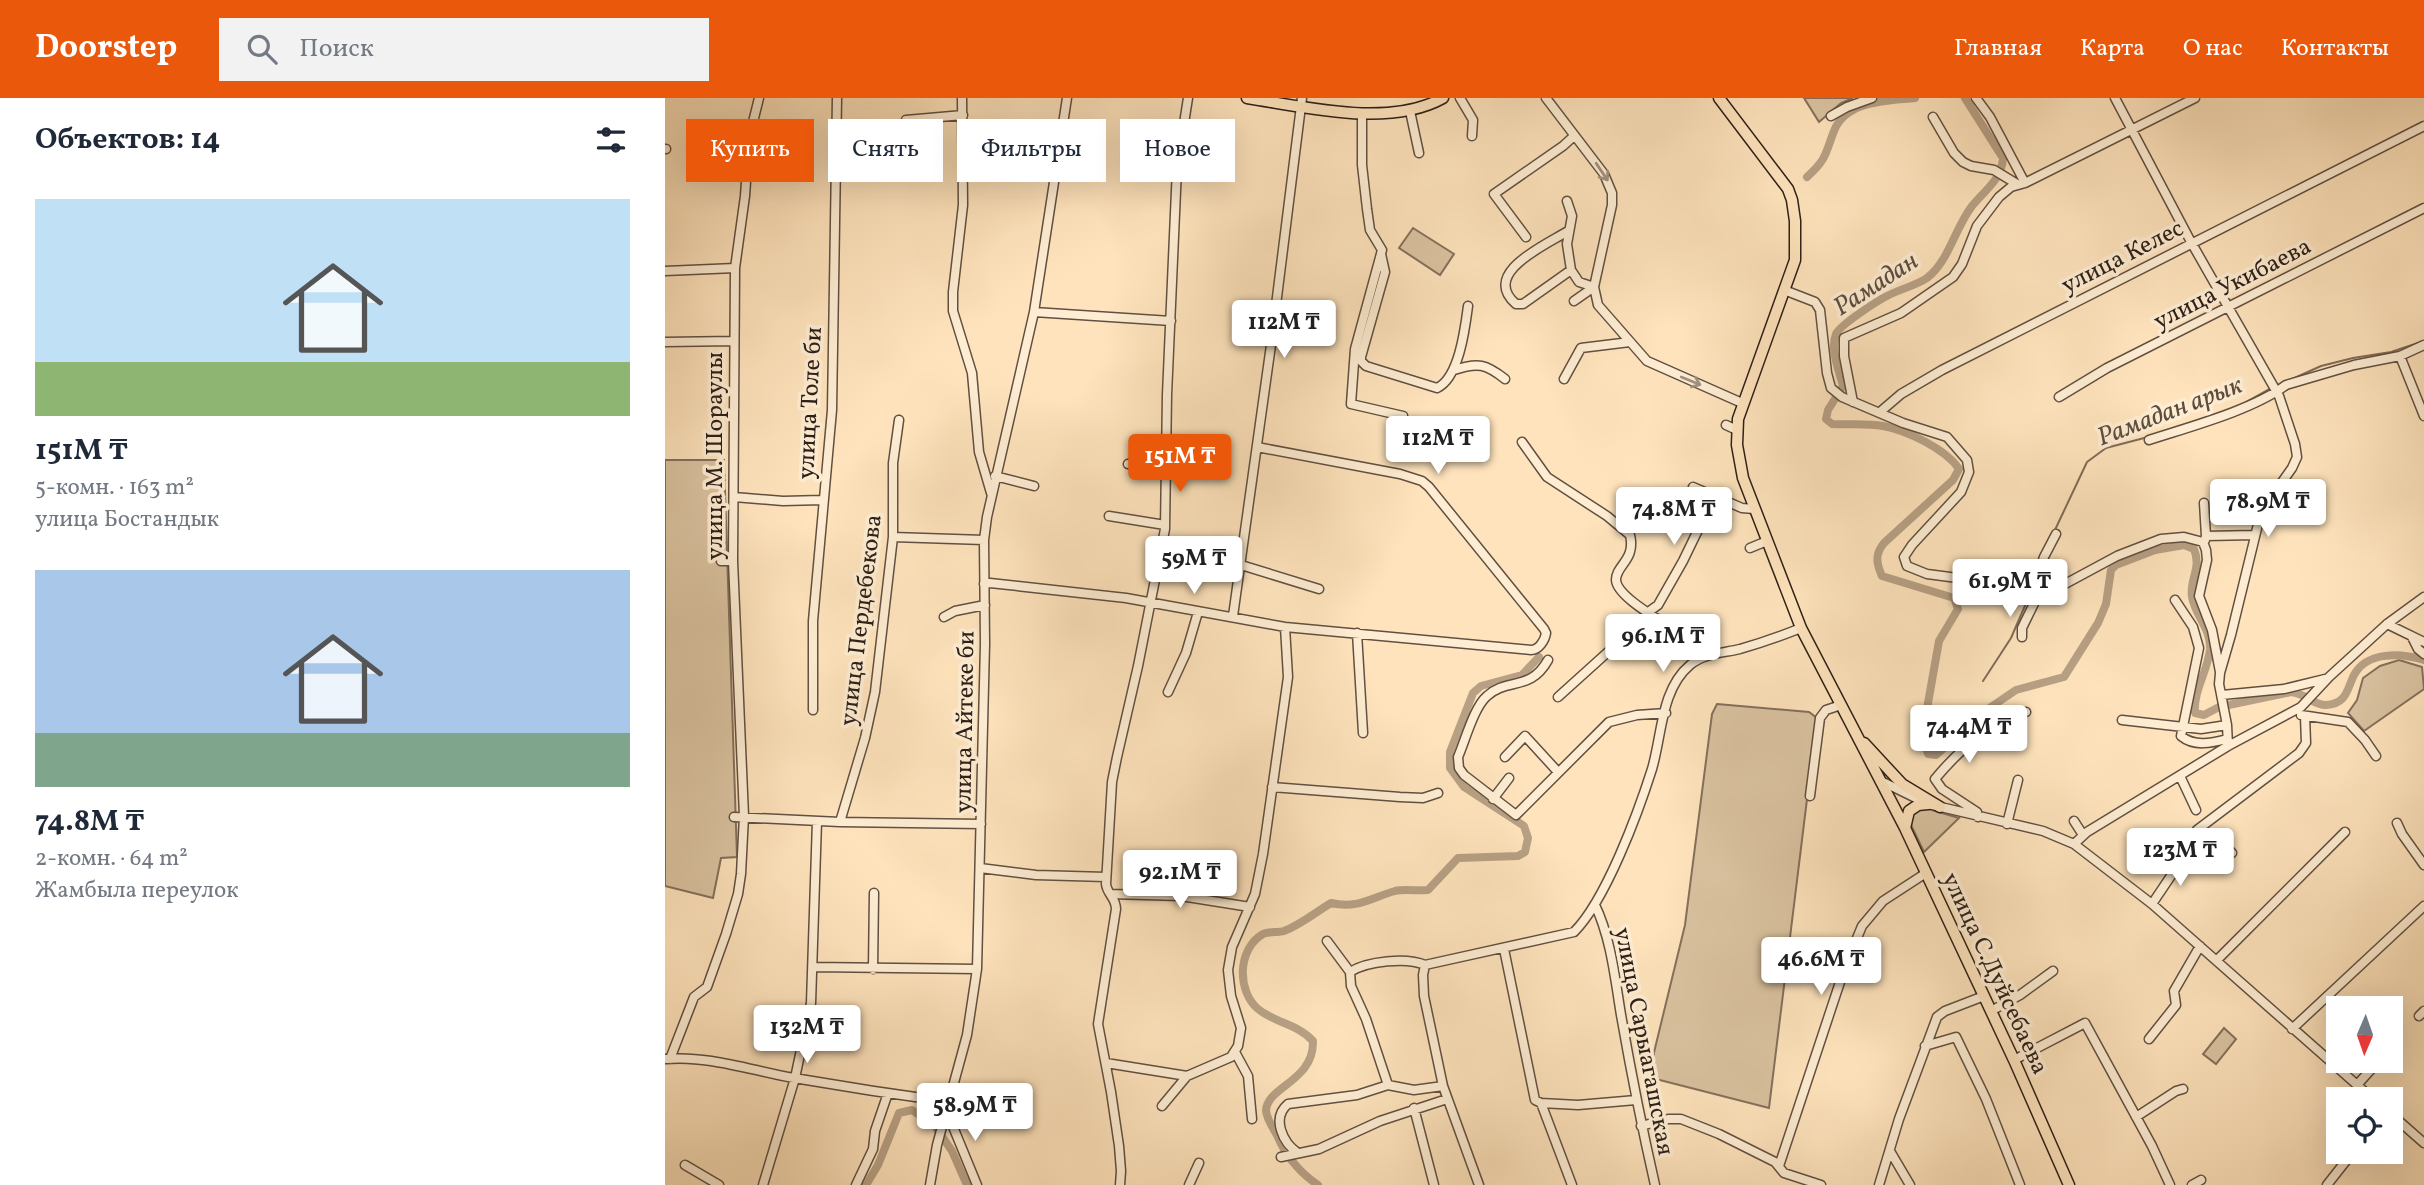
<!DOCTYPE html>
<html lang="ru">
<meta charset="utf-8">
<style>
body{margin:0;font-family:Vollkorn,serif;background:#f2f2f3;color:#1f2937;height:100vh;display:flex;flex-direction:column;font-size:26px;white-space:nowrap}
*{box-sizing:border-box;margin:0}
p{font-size:23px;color:#747a83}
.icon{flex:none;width:38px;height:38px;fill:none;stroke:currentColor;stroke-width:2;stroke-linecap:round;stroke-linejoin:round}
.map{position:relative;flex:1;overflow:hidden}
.details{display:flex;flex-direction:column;background:#fff;width:665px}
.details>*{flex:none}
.guide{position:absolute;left:21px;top:21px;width:665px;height:63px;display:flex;gap:14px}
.needle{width:46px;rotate:182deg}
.fabs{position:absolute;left:1661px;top:898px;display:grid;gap:14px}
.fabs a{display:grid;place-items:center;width:77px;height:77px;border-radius:0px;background:#fff;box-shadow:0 7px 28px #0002;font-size:35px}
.price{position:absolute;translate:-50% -60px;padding:0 16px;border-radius:7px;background:#fff;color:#222;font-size:23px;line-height:46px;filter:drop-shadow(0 2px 4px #0008)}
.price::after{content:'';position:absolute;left:50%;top:42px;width:21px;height:16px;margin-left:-10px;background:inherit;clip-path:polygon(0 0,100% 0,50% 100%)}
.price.selected{background:#ea580c;color:#fff}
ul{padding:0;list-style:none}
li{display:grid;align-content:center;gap:14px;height:371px;padding:0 35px}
li span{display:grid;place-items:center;height:217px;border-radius:0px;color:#555}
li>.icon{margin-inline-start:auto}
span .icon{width:126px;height:126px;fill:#fffc;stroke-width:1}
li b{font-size:30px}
h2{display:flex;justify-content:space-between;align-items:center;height:84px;padding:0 35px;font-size:30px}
.tag{padding:0 24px;border-radius:0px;background:#fff;box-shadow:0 7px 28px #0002;font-size:24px;line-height:63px}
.tag.selected{background:#ea580c;color:#fff}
header{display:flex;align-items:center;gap:42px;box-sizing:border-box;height:98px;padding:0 35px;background:#ea580c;color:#fff}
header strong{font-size:33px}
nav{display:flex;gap:38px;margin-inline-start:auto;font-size:24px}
.search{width:490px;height:63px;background:#f2f2f3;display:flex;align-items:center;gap:18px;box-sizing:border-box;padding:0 24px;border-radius:0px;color:#747a83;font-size:26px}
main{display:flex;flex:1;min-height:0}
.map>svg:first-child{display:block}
</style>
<header>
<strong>Doorstep</strong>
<div class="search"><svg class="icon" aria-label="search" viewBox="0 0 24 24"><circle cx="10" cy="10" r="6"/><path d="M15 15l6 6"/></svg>Поиск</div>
<nav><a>Главная</a><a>Карта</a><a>О нас</a><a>Контакты</a></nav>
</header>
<main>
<section class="details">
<h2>Объектов: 14<svg class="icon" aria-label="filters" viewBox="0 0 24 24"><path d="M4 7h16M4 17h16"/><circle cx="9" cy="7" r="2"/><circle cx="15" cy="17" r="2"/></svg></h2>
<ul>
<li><span style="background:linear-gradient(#bfe0f5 75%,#8fb573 0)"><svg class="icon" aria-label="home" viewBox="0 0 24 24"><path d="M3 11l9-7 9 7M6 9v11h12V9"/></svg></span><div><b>151M ₸</b><p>5-комн. · 163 m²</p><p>улица Бостандык</p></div></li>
<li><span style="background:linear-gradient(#a9c7e8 75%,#7fa58c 0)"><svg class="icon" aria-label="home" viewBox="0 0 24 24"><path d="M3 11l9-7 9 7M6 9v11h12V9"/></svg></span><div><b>74.8M ₸</b><p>2-комн. · 64 m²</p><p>Жамбыла переулок</p></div></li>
</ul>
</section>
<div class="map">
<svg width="1759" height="1087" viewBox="0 0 1759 1087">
<rect width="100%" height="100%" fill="#fee3bc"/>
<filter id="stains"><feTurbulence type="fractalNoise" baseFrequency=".00286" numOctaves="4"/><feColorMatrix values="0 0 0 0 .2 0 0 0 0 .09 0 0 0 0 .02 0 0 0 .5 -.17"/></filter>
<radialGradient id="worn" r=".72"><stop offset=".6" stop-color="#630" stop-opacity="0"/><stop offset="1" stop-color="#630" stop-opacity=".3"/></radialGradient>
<!-- green -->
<path fill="#dac2a0" stroke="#84705c" stroke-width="2" d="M1139 0H1188L1176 5 1154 24Z
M748 130 789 156 775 177 734 150Z
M0 362H59L72 759 56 760 48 800 0 788Z
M1734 562 1757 569 1759 591 1699 633 1683 615 1692 602 1698 580 1715 568Z
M1052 606 1144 614 1152 620 1104 1010 983 979 1020 827 1047 616Z
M1260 710 1294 720 1259 754 1246 727 1248 713Z
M1559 930 1571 941 1551 966 1538 956Z"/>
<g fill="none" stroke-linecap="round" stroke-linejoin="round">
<!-- stream -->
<path stroke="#806c59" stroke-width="2" d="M1625 282 1656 268 1688 260 1726 254 1759 243
M1574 308 1606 290
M1389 434 1422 364 1441 350 1483 339
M1367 486 1372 471
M1318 583 1346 540 1362 503 1361 500"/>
<!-- canal -->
<path stroke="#b7a084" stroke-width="8" d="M1300 0 1338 60C1337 81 1320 92 1307 108 1290 130 1284 163 1262 180 1250 188 1235 191 1222 198 1212 203 1175 227 1171 236 1165 251 1174 273 1178 288L1163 312 1161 321 1167 326C1184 327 1201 325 1218 328 1241 332 1281 351 1294 371L1288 382 1219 445C1210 456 1211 465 1217 478L1289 500 1293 511 1274 543 1260 622 1258 642 1263 656 1271 657 1320 613 1351 592 1399 579 1433 525 1441 506 1446 472 1451 467 1490 452 1519 447 1529 451C1537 471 1524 481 1527 499 1530 517 1546 531 1545 551 1543 573 1528 593 1530 615L1539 617 1554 609 1626 594C1642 596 1648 607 1661 607 1682 606 1682 591 1689 577 1702 553 1736 555 1759 562
M1142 79C1162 61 1160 56 1169 33 1181 2 1223 3 1250 0
M201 1087 213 1067 234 1015 247 1012 270 1028 287 1053 302 1087
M653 1087C634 1074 621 1059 612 1037 608 1030 601 1020 601 1012 603 988 649 983 648 943 633 926 610 925 593 911 572 893 572 851 598 836 604 833 613 835 619 833 635 827 651 814 666 805 693 811 705 800 730 793 739 791 752 793 763 792L793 760 853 758 860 754 863 740 859 728 799 689 785 670V654L808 595 816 588 857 577 874 559"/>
<!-- minor casing -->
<g stroke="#615041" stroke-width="11">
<path id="minor" d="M297 0 298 107 288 194V213L307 275 314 354 326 395
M795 0 808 22 807 38
M881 0 939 76 947 95V107L929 189 933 207 982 263 1077 305
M1311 0 1325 19 1360 85
M1450 0 1526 144 1614 298 1630 346 1632 359 1627 370 1596 414 1566 537 1555 575 1554 586 1562 627 1563 648
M745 13 754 55
M697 15V67L702 111 705 132 717 152 690 251 686 306 738 318
M1166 18 1182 9 1207 0
M1268 19 1289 55 1298 64 1306 68 1329 72 1352 86
M241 22 298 17
M0 51H1
M902 103 907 118 902 146 906 172 914 184 929 189
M903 133C881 147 815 175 851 206H858L906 172
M861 139 829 96 898 48 909 38
M716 156 720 174 696 259V263L701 268 772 290C794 280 800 231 803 208
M0 173 70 170
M1119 192 1150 204 1155 212 1162 275 1166 290 1177 299 1238 325 1282 339 1302 362 1304 374 1296 394 1247 447 1239 459 1242 468 1262 476 1308 482 1371 499
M909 203 929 189
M369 214 506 223
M0 244 69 243
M1735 258 1759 318
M789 272C813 264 821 266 840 281
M899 281 916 250 965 244
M1394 299 1442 270 1759 110
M1188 304 1179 258V240L1236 215 1288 179 1297 166 1312 128 1334 99 1346 89 1360 85 1530 0
M1215 314 1236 296 1277 272 1759 28
M1061 327 1072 332
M1484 342C1524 329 1588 312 1621 287L1689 267 1735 258 1759 247
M857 344 882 379 942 418 965 437C971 462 951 467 951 482 952 499 997 523 1009 532 1018 538 1025 547 1033 555V561
M463 366 501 370
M330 378 369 388
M1028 389 1077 410 1089 411
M69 399 118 403 157 402
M1539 405 1541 438 1540 442
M444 418 500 427
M1541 438 1589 437
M228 439 319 442
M1085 450 1102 443
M56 463H68
M576 467 654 491
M1380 483 1400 486 1452 458 1496 441 1519 439 1538 444 1541 452 1542 462 1534 498 1547 532 1555 574
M1380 483 1376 479V468L1379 459 1391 436
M319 486 325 485 461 500 620 529 866 552C874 552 880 542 881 535L879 531 764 389 757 383 735 376 592 349
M1510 502 1528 529 1534 550 1516 638C1529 649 1547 645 1562 641
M568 518 606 247 637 0
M279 519 290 513 320 507
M1722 526 1759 544
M692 535 698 635
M1357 539V530L1380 483
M1747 539 1753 551 1759 556
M883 562C865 594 843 579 822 598 809 609 800 643 793 659L794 670 799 677 851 717 944 624 972 617 1001 615
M503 594 521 555 533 514
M1557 597 1619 591 1660 581
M893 599 944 553 982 515 993 507 1018 463 1049 399
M148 612V523L167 312 172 0
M1636 617 1683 624 1700 642 1711 658
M1457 622 1536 631 1562 627
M840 659 860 638 893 674
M1515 678 1531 712
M1216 683 1263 706 1378 733 1409 746 1487 806 1708 1001
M607 689 735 699 758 700 773 695
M1145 698 1155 620 1161 612 1176 607
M828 701 844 680
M69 719 175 724 316 726
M1313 719 1312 714 1277 691 1270 681C1295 651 1324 625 1361 614
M1409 723 1418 737
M175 724 200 640 210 594 228 439V365L234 322
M1732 725 1737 736 1759 767
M1342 726 1353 682
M1409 746 1422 734 1563 648 1636 609 1664 579 1722 526 1759 499
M1520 757 1545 738 1555 742 1567 755
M315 770 371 777 441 779
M446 796 516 798 585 809
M1487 806 1520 757 1532 732 1634 655 1641 645 1640 618
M930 807C946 840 950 881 956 917 966 974 977 1030 990 1087
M662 843 685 874
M839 851 870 1002 876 1005 907 1087
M1552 862 1680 734
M760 867 758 877 759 898 778 988 814 1087
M148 869 312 871
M208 871 209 795
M1326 913 1355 897 1388 873
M1754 918 1759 913
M1627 931 1759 808
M1484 941 1511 907 1509 893 1535 848
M1260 948 1291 939 1321 1001 1355 1087
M570 954 583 978 587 1021
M1 961C43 957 88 973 129 980 181 989 233 997 285 1004
M5 961 29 899 42 889 61 836 73 796 76 776 79 718 68 463 70 170 80 98 84 40 94 0
M1349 962 1420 925 1487 1048 1505 1087
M441 965 522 978 566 959 573 948 576 930 566 898 563 872 567 849 590 796 598 756 623 579 620 529
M723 987 701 921 686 888 685 874C702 863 742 859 760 867L909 834C941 802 973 715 987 671 997 637 996 591 1025 567 1039 555 1059 555 1075 551 1096 545 1116 538 1136 530
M723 987 749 992 778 988
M1692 987 1710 967
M876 1005 913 1007 971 1002
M1726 1007 1728 1004
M497 1008 522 978
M749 1010 769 1087
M282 1014 312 1087
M1726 1016 1759 1045
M1471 1019 1511 993 1518 991
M976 1028 1003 1021H1016L1054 1036 1110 1064 1119 1075 1156 1087
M1225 1053 1245 1087
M633 1055C618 1045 606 1020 623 1006L692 997 723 987
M616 1059 654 1051 715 1023 782 1001
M20 1067 54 1087
M1114 1068 1180 869 1197 828 1218 803 1261 775
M98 1087 130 980 146 905 152 723
M191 1087 208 1051 210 1033 223 995
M265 1087 272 1047 302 937 312 871 320 546 319 442 322 419 369 214 402 0
M455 1087 456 1073 454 1048 446 994 433 926 451 811C451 800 442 796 441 786L447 684 452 659 473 568 500 431 502 297 512 70 523 0
M524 1087 534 1065
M1214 1087 1234 1021 1272 919 1280 913 1319 898
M1527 1087 1536 1082
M1662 1087 1688 1054"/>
</g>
<!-- major casing -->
<g stroke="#2d1f18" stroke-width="13">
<path id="major" d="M582 0C641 9 724 30 778 0
M1054 0 1123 91 1127 102 1130 123V162L1073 321 1072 347 1078 380 1136 530 1240 730 1349 962 1404 1087
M1199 645 1237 686 1275 709
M1240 730 1244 713 1253 707 1263 706"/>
</g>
<!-- minor -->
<use href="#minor" stroke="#feedd3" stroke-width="8"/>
<!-- major -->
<use href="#major" stroke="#fee3bc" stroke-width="10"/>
</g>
<!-- one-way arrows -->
<defs><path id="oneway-shaft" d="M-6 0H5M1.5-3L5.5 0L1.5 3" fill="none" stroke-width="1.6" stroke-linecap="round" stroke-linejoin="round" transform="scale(1.75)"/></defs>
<g stroke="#a0907f">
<use href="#oneway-shaft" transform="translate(937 74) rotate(56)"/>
<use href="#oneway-shaft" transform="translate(1026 283) rotate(22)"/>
</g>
<g text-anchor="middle" stroke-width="7" stroke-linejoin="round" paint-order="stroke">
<!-- street labels -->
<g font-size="24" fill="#2d1f18" stroke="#feedd3">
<text transform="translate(1457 158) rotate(-27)" y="8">улица Келес</text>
<text transform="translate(1567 185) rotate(-27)" y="8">улица Укибаева</text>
<text transform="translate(144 305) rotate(-87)" y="8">улица Толе би</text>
<text transform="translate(49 358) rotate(-90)" y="8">улица М. Шораулы</text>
<text transform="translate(195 522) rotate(-83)" y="8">улица Пердебекова</text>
<text transform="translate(299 624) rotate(-89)" y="8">улица Айтеке би</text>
<text transform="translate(1331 875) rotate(65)" y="8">улица С.Дуйсебаева</text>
<text transform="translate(980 943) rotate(79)" y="8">улица Сарыагашская</text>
</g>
<!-- water labels -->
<g font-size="26" font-style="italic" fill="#5d4c3e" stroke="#feedd3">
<text transform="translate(1210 185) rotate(-33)" y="9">Рамадан</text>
<text transform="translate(1504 312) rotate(-21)" y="9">Рамадан арык</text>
</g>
</g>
<rect width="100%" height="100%" filter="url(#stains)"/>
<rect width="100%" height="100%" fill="url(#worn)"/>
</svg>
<div class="fabs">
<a><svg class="needle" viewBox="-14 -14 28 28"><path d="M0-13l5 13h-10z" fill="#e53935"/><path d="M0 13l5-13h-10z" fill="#747a83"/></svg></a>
<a><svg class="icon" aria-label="locate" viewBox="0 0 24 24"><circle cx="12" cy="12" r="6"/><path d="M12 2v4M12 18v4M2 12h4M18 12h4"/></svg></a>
</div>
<b class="price" style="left:619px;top:262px">112M ₸</b>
<b class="price" style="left:773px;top:378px">112M ₸</b>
<b class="price selected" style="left:515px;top:396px">151M ₸</b>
<b class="price" style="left:1603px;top:441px">78.9M ₸</b>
<b class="price" style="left:1009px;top:449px">74.8M ₸</b>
<b class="price" style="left:529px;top:498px">59M ₸</b>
<b class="price" style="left:1345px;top:521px">61.9M ₸</b>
<b class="price" style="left:998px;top:576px">96.1M ₸</b>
<b class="price" style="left:1304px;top:667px">74.4M ₸</b>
<b class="price" style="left:1515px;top:790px">123M ₸</b>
<b class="price" style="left:515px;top:812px">92.1M ₸</b>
<b class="price" style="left:1156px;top:899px">46.6M ₸</b>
<b class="price" style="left:142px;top:967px">132M ₸</b>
<b class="price" style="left:310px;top:1045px">58.9M ₸</b>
<div class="guide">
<a class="tag selected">Купить</a>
<a class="tag">Снять</a>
<a class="tag">Фильтры</a>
<a class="tag">Новое</a>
</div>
</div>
</main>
